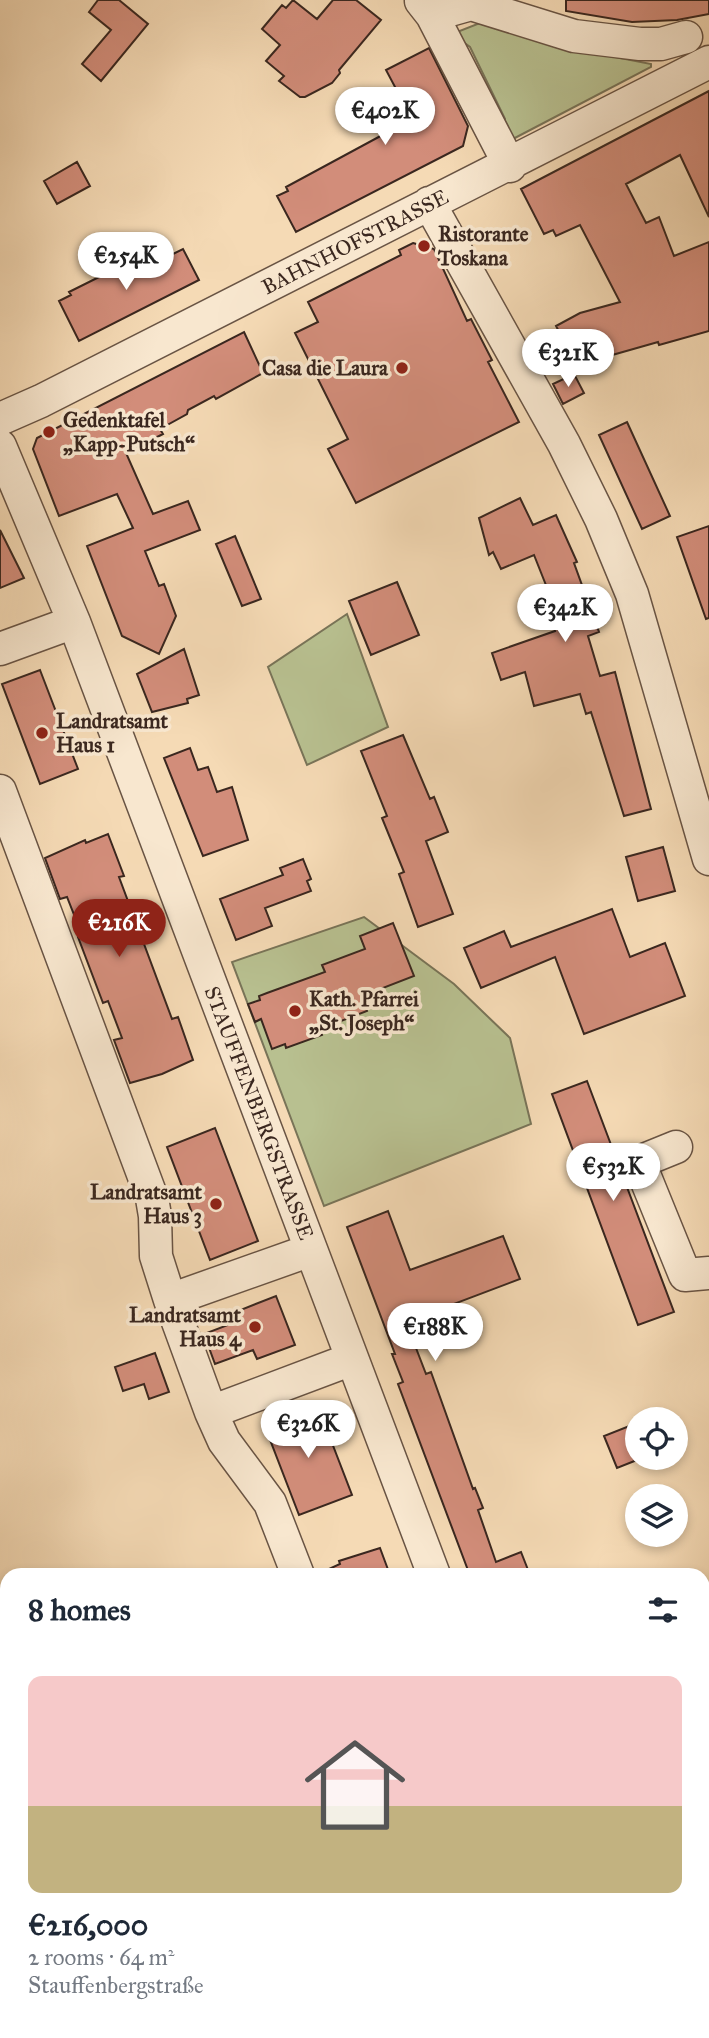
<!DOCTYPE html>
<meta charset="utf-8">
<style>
body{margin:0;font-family:"IM FELL Great Primer",serif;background:#f2f2f3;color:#1f2937;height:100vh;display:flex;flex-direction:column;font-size:26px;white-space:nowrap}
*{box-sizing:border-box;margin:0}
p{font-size:23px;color:#747a83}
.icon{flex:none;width:38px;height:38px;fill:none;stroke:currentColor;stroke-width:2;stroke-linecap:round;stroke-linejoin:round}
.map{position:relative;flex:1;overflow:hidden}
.details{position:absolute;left:0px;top:1568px;width:710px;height:471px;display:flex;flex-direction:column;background:#fff;border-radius:21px 21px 0 0;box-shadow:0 4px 10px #0003}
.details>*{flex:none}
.tools{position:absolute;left:625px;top:1407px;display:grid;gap:14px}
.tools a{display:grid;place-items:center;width:63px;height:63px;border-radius:50%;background:#fff;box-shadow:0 4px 10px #0003;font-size:35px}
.price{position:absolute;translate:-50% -60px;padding:0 16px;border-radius:24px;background:#fff;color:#222;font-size:23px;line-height:46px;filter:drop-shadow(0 2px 4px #0008)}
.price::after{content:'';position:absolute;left:50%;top:42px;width:21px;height:16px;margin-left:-10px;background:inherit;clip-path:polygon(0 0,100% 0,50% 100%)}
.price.selected{background:#8f2418;color:#fff}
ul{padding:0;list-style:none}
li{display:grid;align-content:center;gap:14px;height:371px;padding:0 28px}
li span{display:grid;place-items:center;height:217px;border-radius:14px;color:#555}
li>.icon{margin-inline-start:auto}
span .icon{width:126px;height:126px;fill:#fffc;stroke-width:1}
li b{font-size:30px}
h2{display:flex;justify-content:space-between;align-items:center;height:84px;padding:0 28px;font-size:30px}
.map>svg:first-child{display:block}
</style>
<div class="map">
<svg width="709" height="2038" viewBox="0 0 709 2038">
<rect width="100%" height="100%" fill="#f5dab5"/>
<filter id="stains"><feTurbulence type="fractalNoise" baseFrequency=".00286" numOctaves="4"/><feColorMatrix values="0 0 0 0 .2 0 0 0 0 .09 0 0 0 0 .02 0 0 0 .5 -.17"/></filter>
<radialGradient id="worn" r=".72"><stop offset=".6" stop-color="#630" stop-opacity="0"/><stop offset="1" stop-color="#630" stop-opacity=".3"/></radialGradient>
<!-- green -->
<path fill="#b8c090" stroke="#797458" stroke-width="2" d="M490 19 569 48 651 64V67L511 140 504 124 505 119 470 47 452 34Z
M347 614 388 727 307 765 268 667Z
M364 917 454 984 510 1038 531 1124 324 1206 232 962Z"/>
<!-- building -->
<path fill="#d28d7a" stroke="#3a271f" stroke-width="2" d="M98 0H119L148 24 101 81 82 64 111 30 89 12Z
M293 0 317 19 333 0H356L381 20 339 70 340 73 332 83 305 97H300L279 81 284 76 266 61 280 45 262 29 282 5 286 8Z
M566 0H709V14L677 20 632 22 566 11Z
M429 48 468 126 463 146 296 232 277 196 288 191 286 187 412 119 386 70Z
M709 91V217L680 155 626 184 646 223 659 217 674 256 709 242V331L659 345 658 342 577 365 556 326 580 313 620 302 580 225 556 236 553 230 544 234 521 189Z
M77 162 90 186 57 204 44 181Z
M413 243 434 249 467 321 471 319 492 360 488 362 519 422 356 503 328 449 348 439 295 333 318 322 308 302 401 255 399 250Z
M168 249 171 255 183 249 199 280 79 341 59 301 71 295 69 292 127 263 129 266 139 263Z
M244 332 263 373 216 399 214 396 188 410 187 414 160 429 163 434 126 453 153 514 188 501 200 530 145 551 159 586 164 584 176 616 159 654 122 636 87 546 133 528 117 494 59 516 33 449 37 438Z
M574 374 584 393 563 404 553 384Z
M627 422 670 516 642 529 599 435Z
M520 498 533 525 556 515 577 562 574 563 599 632 588 636 600 676 615 672 651 809 624 816 591 712 586 714 580 694 534 706 525 672 501 680 492 653 555 631 552 621 559 618 534 555 501 569 493 552 489 555 479 518Z
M709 526V618L706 619 677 537Z
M0 530 24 578 0 588Z
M235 536 261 599 242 606 216 544Z
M397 582 419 635 371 655 349 601Z
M184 649 199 695 187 699 188 703 152 712 137 674Z
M40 670 78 769 40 784 2 684Z
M403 735 430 799 434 797 448 832 426 841 453 914 418 927 399 874 404 872 382 818 387 816 361 751Z
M190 748 198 770 208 767 217 792 232 787 248 840 203 856 164 758Z
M108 834 124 876 119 877 172 1019 178 1017 193 1060 162 1074 130 1083 114 1040 122 1038 108 1001 103 1003 78 937 82 935 67 897 60 899 45 858 85 840 86 843Z
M663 847 675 891 638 901 626 857Z
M303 859 311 879 307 881 311 891 265 908 272 926 236 940 220 899 283 875 280 868Z
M612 909 630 957 665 943 685 996 584 1034 555 957 481 988 464 948 504 931 511 947Z
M393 923 414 976 362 996 367 1011 320 1029 322 1035 286 1048 285 1044 272 1049 261 1019 255 1022 248 1004 260 1000 259 996 267 993 325 972 322 965 365 949 360 936Z
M587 1081 674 1312 638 1325 552 1094Z
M215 1128 258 1241 210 1260 167 1147Z
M388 1211 410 1270 503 1236 520 1279 406 1322 426 1374 431 1372 473 1489 475 1488 483 1508 478 1510 496 1562 521 1552 530 1575H467L469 1573 398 1384 403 1382 392 1354H395L347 1227Z
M276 1296 295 1345 257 1359 253 1350 215 1364 204 1334 241 1320 238 1311Z
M155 1353 169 1392 149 1399 144 1384 123 1391 115 1367Z
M317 1404 352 1495 299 1515 264 1424Z
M637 1423V1460L617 1468 604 1436Z
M380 1548 390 1575H316L340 1564 339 1561Z"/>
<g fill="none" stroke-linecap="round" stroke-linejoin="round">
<!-- minor casing -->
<g stroke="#695444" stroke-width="35">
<path id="minor" d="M421 1 432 15 510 166
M432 15 471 4 574 36 640 44H661L686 37
M429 203 564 444 601 519 632 594 709 859
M0 419 41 401 709 62
M0 446 74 622 434 1575
M0 649 74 622
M0 791 152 1198 155 1216 156 1256 170 1300 311 1250
M676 1147 639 1162 685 1275 709 1273
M170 1300 211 1412 352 1359
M211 1412 224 1441 270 1503 298 1575
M704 1956 709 1954
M606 2032 608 2038
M444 2038 460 2032"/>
</g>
<!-- minor -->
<use href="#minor" stroke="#f8e7cf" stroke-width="32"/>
</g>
<!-- markers -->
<g fill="#8f2418" stroke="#f8e7cf" stroke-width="2.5">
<circle cx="424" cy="246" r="7"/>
<circle cx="402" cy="368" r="7"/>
<circle cx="49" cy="432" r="7"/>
<circle cx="42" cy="733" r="7"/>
<circle cx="295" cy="1011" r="7"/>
<circle cx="216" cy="1204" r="7"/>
<circle cx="255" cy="1327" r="7"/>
</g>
<g text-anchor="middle" stroke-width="7" stroke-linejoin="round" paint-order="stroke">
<!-- poi labels -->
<g font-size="21" font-weight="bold" fill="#3a271f" stroke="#f8e7cf" text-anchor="start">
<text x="438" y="241">Ristorante<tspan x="438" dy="24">Toskana</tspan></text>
<text x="388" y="375" text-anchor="end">Casa die Laura</text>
<text x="63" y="427">Gedenktafel<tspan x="63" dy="24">„Kapp-Putsch“</tspan></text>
<text x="56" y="728">Landratsamt<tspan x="56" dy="24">Haus 1</tspan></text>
<text x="309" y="1006">Kath. Pfarrei<tspan x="309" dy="24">„St. Joseph“</tspan></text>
<text x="202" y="1199" text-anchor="end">Landratsamt<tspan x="202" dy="24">Haus 3</tspan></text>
<text x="241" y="1322" text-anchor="end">Landratsamt<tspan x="241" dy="24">Haus 4</tspan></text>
</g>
<!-- street labels -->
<g font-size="21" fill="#3a271f" stroke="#f8e7cf">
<text transform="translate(355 242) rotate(-27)" y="7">BAHNHOFSTRASSE</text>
<text transform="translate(259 1113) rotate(69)" y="7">STAUFFENBERGSTRASSE</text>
</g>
</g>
<rect width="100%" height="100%" filter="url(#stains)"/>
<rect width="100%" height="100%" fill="url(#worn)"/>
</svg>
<div class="tools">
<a><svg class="icon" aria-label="locate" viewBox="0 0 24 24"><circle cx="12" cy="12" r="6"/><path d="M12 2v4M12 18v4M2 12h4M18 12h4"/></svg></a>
<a><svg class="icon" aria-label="layers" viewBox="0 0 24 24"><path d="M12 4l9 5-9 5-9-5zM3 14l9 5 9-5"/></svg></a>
</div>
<b class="price" style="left:385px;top:147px">€402K</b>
<b class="price" style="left:126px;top:292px">€254K</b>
<b class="price" style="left:568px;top:389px">€321K</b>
<b class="price" style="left:565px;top:644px">€342K</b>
<b class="price selected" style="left:119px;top:959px">€216K</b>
<b class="price" style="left:613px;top:1203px">€532K</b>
<b class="price" style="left:435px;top:1363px">€188K</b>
<b class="price" style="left:308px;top:1460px">€326K</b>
<section class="details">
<h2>8 homes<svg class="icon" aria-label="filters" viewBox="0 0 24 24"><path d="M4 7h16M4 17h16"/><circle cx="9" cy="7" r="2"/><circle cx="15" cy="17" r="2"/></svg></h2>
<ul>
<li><span style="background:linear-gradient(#f6c9c9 60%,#c2b280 0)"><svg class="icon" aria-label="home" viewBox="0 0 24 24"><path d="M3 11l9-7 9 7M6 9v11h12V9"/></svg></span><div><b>€216,000</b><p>2 rooms · 64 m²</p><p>Stauffenbergstraße</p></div></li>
</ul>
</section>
</div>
